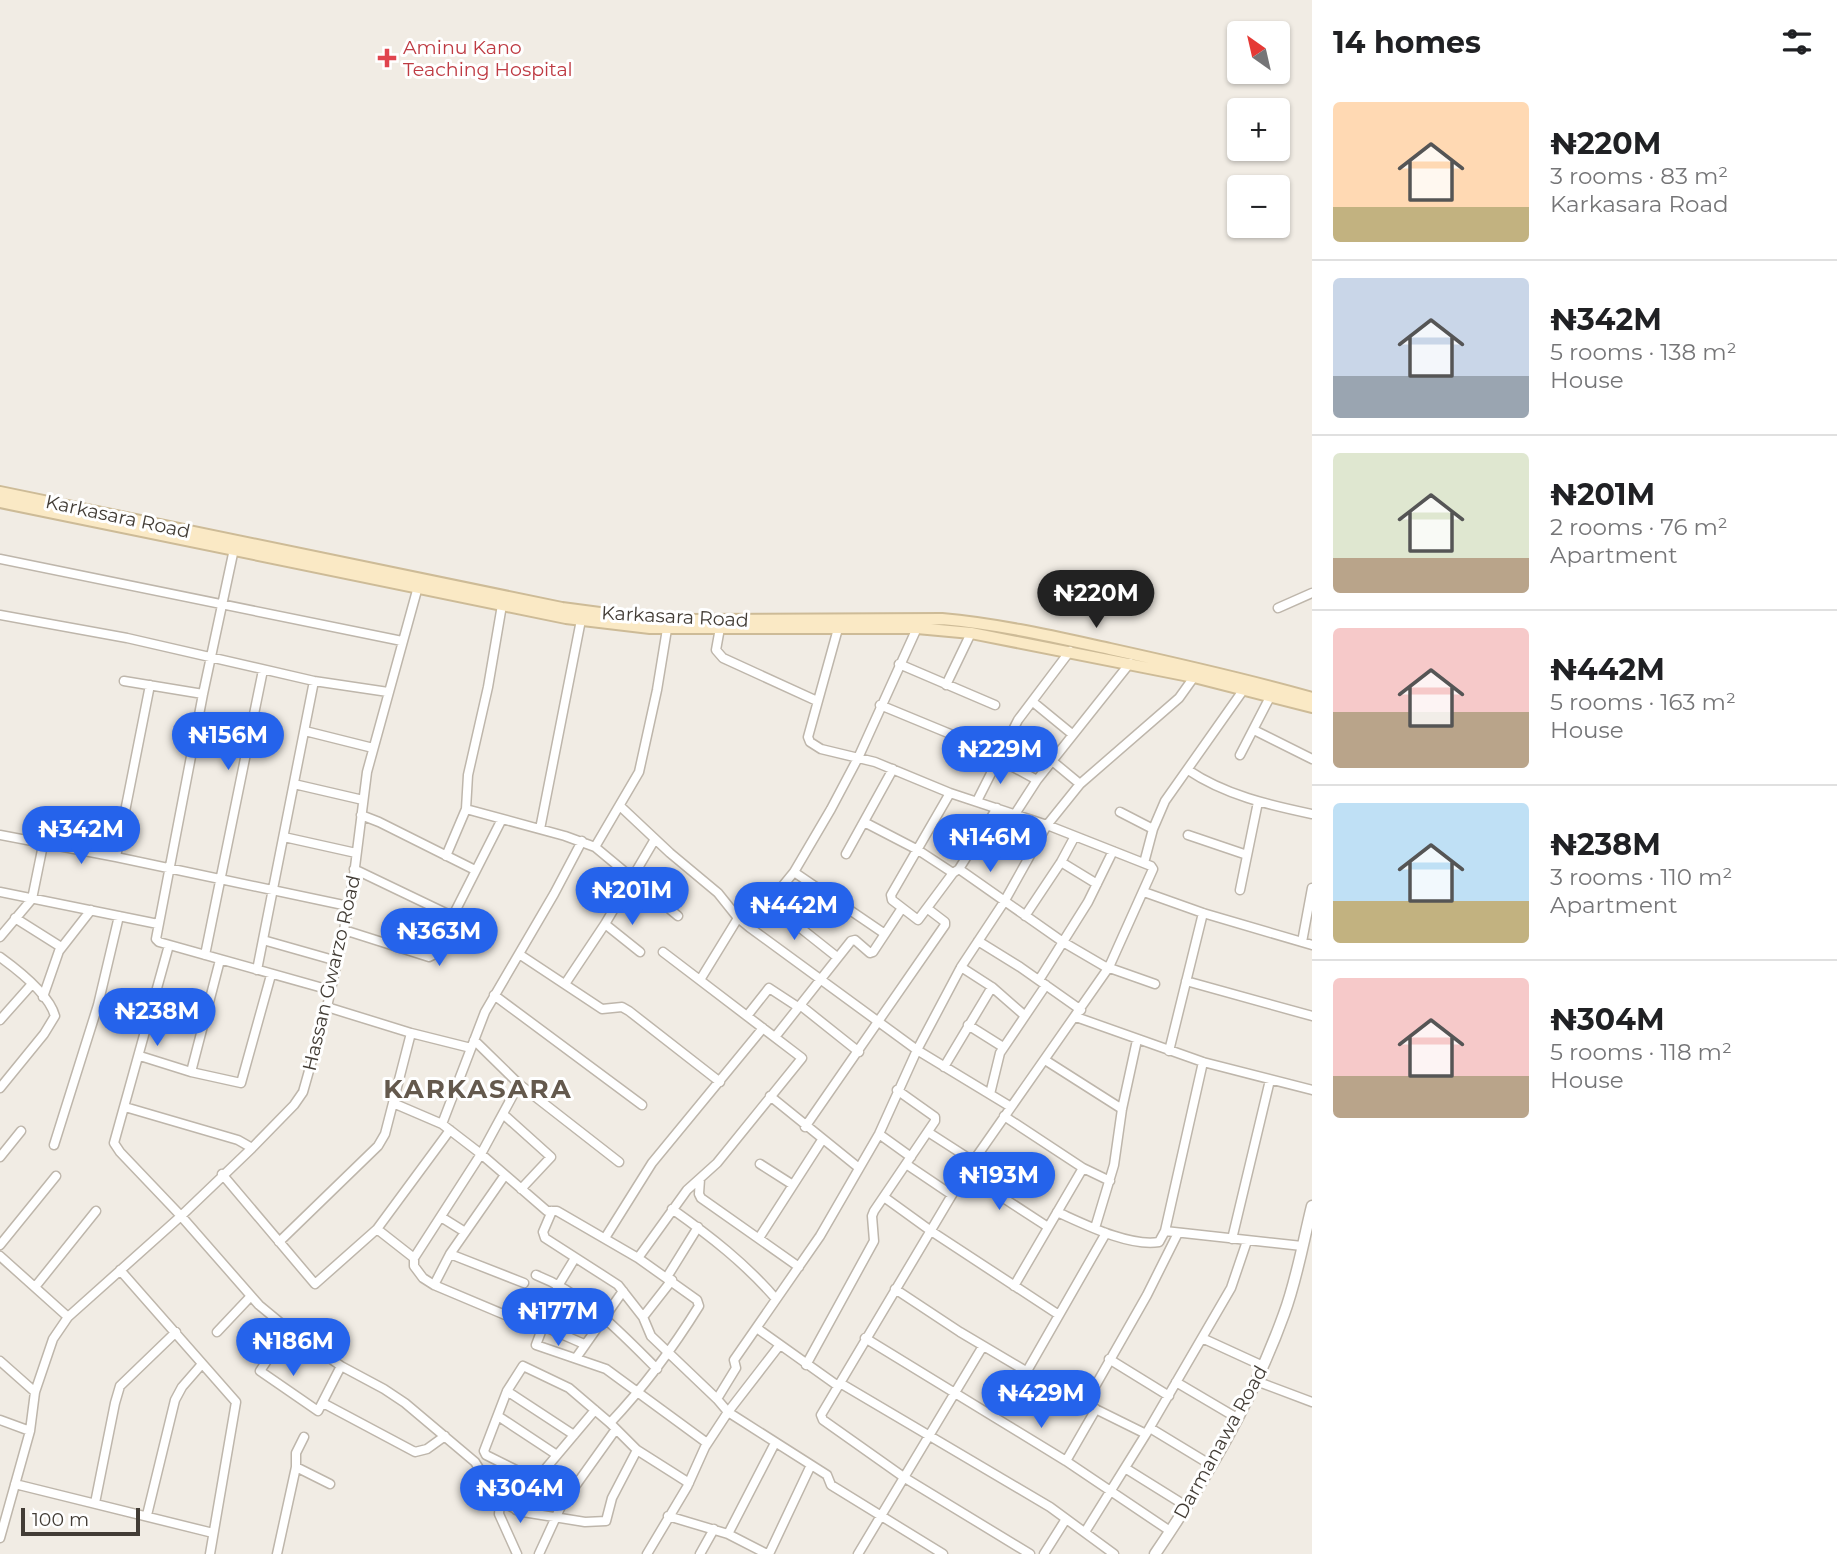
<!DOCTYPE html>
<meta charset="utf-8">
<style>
body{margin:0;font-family:Montserrat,sans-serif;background:#f6f6f6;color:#202124;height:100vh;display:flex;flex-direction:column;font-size:26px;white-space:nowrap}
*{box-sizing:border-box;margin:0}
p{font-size:23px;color:#757577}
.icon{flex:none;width:38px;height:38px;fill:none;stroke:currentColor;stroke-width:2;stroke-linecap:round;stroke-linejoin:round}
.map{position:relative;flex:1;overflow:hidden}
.side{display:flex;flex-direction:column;background:#fff;width:525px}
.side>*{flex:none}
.needle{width:46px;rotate:326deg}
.controls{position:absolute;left:1227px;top:21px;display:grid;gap:14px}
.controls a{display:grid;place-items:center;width:63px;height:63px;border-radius:7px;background:#fff;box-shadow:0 2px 5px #0004;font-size:35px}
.scale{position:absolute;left:21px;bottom:18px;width:119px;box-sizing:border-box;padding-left:7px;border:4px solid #423c35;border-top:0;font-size:19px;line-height:24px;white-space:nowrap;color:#423c35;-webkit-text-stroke:5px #fff;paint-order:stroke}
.price{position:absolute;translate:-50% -60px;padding:0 16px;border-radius:24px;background:#2563eb;color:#fff;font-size:23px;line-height:46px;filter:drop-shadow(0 2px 4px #0008)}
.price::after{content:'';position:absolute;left:50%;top:42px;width:21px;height:16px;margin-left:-10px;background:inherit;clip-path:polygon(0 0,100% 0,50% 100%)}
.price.current{background:#222;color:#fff}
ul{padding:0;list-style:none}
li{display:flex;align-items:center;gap:21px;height:175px;padding:0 21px}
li+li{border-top:2px solid #e0e0e0}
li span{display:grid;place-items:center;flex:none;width:196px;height:140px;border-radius:7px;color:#555}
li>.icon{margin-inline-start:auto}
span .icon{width:84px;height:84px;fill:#fffc;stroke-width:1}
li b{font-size:30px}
h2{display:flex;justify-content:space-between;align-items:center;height:84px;padding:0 21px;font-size:30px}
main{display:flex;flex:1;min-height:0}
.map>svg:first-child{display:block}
</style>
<main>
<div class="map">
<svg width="1312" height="1554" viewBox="0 0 1312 1554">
<rect width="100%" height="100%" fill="#f1ece4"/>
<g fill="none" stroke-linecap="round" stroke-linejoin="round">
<!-- minor casing -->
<g stroke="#beb6ab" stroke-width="11">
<path id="minor" d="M234 549 203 694 156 939 159 942 330 990
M0 559 402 641
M1278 608 1312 593
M0 615 127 638 314 681 388 692
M839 625 808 737 810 742 821 749 875 762 950 793 1047 825 1151 866 1153 869 1109 967 965 1173 821 1415 823 1420 905 1478 1030 1554
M720 628 716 650 723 658 817 701
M899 664 995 705
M124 681 203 694
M946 685 971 633
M1033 702 1072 734
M880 705 960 738 1037 780
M1254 730 1312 759
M305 731 373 748
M1240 755 1271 695
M1051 760 1080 784
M1188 770C1225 795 1269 805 1312 814
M294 784 363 800
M950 793 891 895 892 900 918 920 953 873 959 869 997 808
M977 801 1018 720 1070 651
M620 806 670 853 718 893 738 918 749 927 917 1050 1011 1107
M466 809 565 836 595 847 678 916
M1120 812 1153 829
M1015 814 1037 780 1130 663
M361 815 379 822 475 870
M864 822 918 850 953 873
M540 829 581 620
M0 835 116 857 348 906
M1188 835 1247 855
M284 837 356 853
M595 847 639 772 657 690 668 623
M846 854 893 769
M446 856 466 809 468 775 488 687 502 605
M116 857 150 685
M1061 862 1097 884
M1144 863 1153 829 1165 801 1244 689
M354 869 452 916
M959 869 1063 942 1104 966 1155 984
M794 872 885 934
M1240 890 1258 802
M0 892 158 924
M1144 892 1203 913 1312 945
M769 903 837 957
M1025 916 1061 862 1075 836
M15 918 61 947
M605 924 640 952
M749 927 794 872 831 809 858 758 917 628
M344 930 429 957 433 955 502 819
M0 937 32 899 43 845
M263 940 337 961
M978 941 1020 967 1081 1010
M1302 942 1312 888
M169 945 114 1143 120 1152 181 1216 259 1305 288 1329 341 1366 384 1389 405 1403 475 1462 500 1502 523 1512 585 1522 606 1521 612 1498 637 1450
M519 954 602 1009 622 1007 629 1011 720 1082
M205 955 263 670
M0 957C18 970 49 994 55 1016L44 1034 0 1088
M961 967 992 987 1024 1015
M257 970 314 681
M700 980 738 918
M1039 980 1088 902 1113 851
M1186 981 1312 1016
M565 984 605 924 655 839
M494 995 642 1105
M43 997 59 951 91 910
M800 1005 859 1052
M327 1007 411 1033 471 1048
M747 1016 769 988 798 1007
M1076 1017 1203 1062 1312 1090
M0 1020 32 984
M968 1025 1003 1047
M775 1037 851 941 855 940 870 953 873 952 902 908
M474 1040 519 1084 619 1162
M1169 1051 1203 913
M140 1056 191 1072 241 1083 271 975
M1045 1060 1122 1109
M944 1067 992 987
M191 1072 220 960
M990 1094 1000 1053 1046 985
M770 1096 859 1168
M393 1103 442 1124 481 1154 547 1211H557L638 1258 697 1300 699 1306C673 1348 644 1387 610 1423
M125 1107 238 1140 252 1148
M503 1114 551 1157 521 1189
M1004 1116 1083 1168 1110 1181
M442 1124 485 1012 554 894 582 841
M805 1127 945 925V922L928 909
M928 1132 973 1161
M879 1134 911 1157
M54 1145 98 1005 119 916
M0 1157 21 1131
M760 1164 793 1185
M906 1164 952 1195
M965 1173 1048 1227
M222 1174 315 1284 377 1229 450 1130
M700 1179 699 1194 701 1198 799 1267
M884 1197 931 1231 1059 1315
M672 1209C710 1236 745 1263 776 1299
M552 1211 543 1232 545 1238 618 1285 643 1317 651 1336 717 1399 728 1412 827 1475 831 1485 943 1554
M1057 1212C1084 1224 1129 1247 1159 1242L1165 1231 1203 1062
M441 1217 465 1232
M1095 1228 1114 1165 1122 1109 1137 1040
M377 1229 414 1258
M1165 1231 1302 1246
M605 1238 652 1163 763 1028
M759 1238 822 1140
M1232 1239 1270 1080
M279 1242 378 1146 385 1134 411 1033
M0 1245 56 1176
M450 1254 524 1283
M0 1256 68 1317
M575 1258 558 1286 536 1345 606 1369 707 1443
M638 1258 687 1190 717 1163 802 1058 663 952
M120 1270 236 1402 210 1554
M536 1275C585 1294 621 1333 657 1369
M667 1277 698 1227
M434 1285 450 1254 505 1175
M1014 1286 1083 1168
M35 1287 96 1211
M895 1289 960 1332 1061 1392 1146 1434
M510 1317 434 1285 423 1278 414 1266V1258L481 1154 519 1084
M643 1317 672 1280
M543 1326 584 1344
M288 1329 260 1371 318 1411 341 1366
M758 1329 838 1386
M217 1332 251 1296
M865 1338 1066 1461 1170 1531
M1202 1338 1263 1366
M576 1358 623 1291
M1109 1359 1169 1396
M0 1361 35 1392
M806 1365 874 1241 872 1216 874 1211 935 1121V1117L897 1090
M1027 1371 1106 1233
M1256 1381 1312 1402
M1176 1382 1237 1418
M840 1383 1050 1507 1114 1554
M507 1391 574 1435
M717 1399 736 1368 734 1360 820 1236 879 1134 917 1050 961 967 1004 902 1047 825 1080 784 1179 698 1194 677
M323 1403 415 1452 427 1449 445 1436
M1085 1404 1147 1295 1178 1233
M498 1416 557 1455
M0 1420 30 1431
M1150 1428 1211 1465
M1066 1461 1096 1409
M296 1467 330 1484
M1125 1468 1186 1506
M536 1480 486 1455 484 1451 507 1391 523 1366 569 1388 610 1423 637 1450 689 1483
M15 1484 213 1533
M500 1502 499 1514 517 1554
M95 1503 115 1403 120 1386 176 1332
M516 1510 536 1480 595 1410
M147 1515 175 1400 182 1387 202 1364
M668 1516 728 1534 767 1554
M1085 1532 1146 1434 1231 1288 1247 1241
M728 1534 775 1443
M0 1538 30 1431 35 1392 53 1339 68 1317 181 1216 252 1148 294 1105 303 1092 327 1007 344 930 354 875 367 772 419 583
M277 1554 296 1467V1453L304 1437
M539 1554 561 1506 616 1429
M647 1554 687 1487 705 1447 728 1412 779 1346
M700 1554 714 1529
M769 1554 811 1465
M858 1554 983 1346
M1044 1554 1066 1519"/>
</g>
<!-- tertiary casing -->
<g stroke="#beb6ab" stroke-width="13">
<path id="tertiary" d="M1155 1554C1206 1479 1253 1400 1284 1314 1297 1279 1303 1242 1312 1206"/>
</g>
<!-- secondary casing -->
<g stroke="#cdbb97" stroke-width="14">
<path id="secondary" d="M0 492 562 608 630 617 668 620 942 619C999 624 1055 637 1110 649 1178 664 1245 679 1312 698
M0 502 566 618 650 628H917L971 633 1194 677 1312 707"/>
</g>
<!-- minor -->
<use href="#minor" stroke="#fff" stroke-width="8"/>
<!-- tertiary -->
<use href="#tertiary" stroke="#fff" stroke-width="10"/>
<!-- secondary -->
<use href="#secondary" stroke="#fae9c5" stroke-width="10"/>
</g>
<!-- markers -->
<path fill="#e0444e" stroke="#fff" stroke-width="2.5" d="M383.5 47.5h7v7h7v7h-7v7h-7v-7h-7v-7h7z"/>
<g text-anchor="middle" stroke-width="6" stroke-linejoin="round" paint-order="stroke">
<!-- health labels -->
<g font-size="19" fill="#be3a42" stroke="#fff" text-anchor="start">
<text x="403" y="54">Aminu Kano<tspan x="403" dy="22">Teaching Hospital</tspan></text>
</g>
<!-- street labels -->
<g font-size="19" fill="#423c35" stroke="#fff">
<text transform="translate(118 516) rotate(12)" y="7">Karkasara Road</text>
<text transform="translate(675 616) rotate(3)" y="7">Karkasara Road</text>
<text transform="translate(331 973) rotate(-77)" y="7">Hassan Gwarzo Road</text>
<text transform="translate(1220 1442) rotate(-61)" y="7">Darmanawa Road</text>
</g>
<!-- district labels -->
<g font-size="26" font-weight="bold" letter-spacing="2" fill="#64594d" stroke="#fff">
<text x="478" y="1098">KARKASARA</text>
</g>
</g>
</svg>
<div class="controls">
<a><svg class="needle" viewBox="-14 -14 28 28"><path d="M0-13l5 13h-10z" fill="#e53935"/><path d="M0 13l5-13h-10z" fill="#757577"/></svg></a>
<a>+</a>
<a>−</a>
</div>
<div class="scale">100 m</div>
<b class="price current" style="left:1096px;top:630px">₦220M</b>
<b class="price" style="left:228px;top:772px">₦156M</b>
<b class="price" style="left:1000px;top:786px">₦229M</b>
<b class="price" style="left:81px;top:866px">₦342M</b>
<b class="price" style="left:990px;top:874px">₦146M</b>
<b class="price" style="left:632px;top:927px">₦201M</b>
<b class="price" style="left:794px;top:942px">₦442M</b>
<b class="price" style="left:439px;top:968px">₦363M</b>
<b class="price" style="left:157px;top:1048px">₦238M</b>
<b class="price" style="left:999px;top:1212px">₦193M</b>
<b class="price" style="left:558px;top:1348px">₦177M</b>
<b class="price" style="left:293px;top:1378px">₦186M</b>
<b class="price" style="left:1041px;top:1430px">₦429M</b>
<b class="price" style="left:520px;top:1525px">₦304M</b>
</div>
<section class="side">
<h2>14 homes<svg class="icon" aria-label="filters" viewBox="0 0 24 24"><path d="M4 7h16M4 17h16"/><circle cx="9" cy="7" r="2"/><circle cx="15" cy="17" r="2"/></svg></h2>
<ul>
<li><span style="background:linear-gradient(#ffd9b3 75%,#c2b280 0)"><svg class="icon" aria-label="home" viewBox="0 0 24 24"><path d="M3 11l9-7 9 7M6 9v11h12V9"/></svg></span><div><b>₦220M</b><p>3 rooms · 83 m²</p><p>Karkasara Road</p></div></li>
<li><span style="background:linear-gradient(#c9d6e8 70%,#9aa5b1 0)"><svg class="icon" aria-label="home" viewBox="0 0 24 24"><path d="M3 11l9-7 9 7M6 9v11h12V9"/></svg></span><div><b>₦342M</b><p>5 rooms · 138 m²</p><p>House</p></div></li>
<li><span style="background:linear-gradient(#dfe7d0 75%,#b9a48a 0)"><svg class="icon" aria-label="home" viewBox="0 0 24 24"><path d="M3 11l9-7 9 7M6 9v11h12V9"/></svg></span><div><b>₦201M</b><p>2 rooms · 76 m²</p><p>Apartment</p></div></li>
<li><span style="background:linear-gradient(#f6c9c9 60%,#b9a48a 0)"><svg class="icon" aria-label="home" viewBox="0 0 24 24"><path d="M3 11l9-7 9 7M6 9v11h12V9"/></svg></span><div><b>₦442M</b><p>5 rooms · 163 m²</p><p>House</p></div></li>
<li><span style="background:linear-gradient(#bfe0f5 70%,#c2b280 0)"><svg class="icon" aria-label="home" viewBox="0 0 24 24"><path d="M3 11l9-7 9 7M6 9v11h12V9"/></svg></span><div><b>₦238M</b><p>3 rooms · 110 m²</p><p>Apartment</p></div></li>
<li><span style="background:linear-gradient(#f6c9c9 70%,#b9a48a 0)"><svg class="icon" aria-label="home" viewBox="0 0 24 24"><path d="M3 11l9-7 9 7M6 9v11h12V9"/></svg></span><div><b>₦304M</b><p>5 rooms · 118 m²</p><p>House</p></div></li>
</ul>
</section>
</main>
